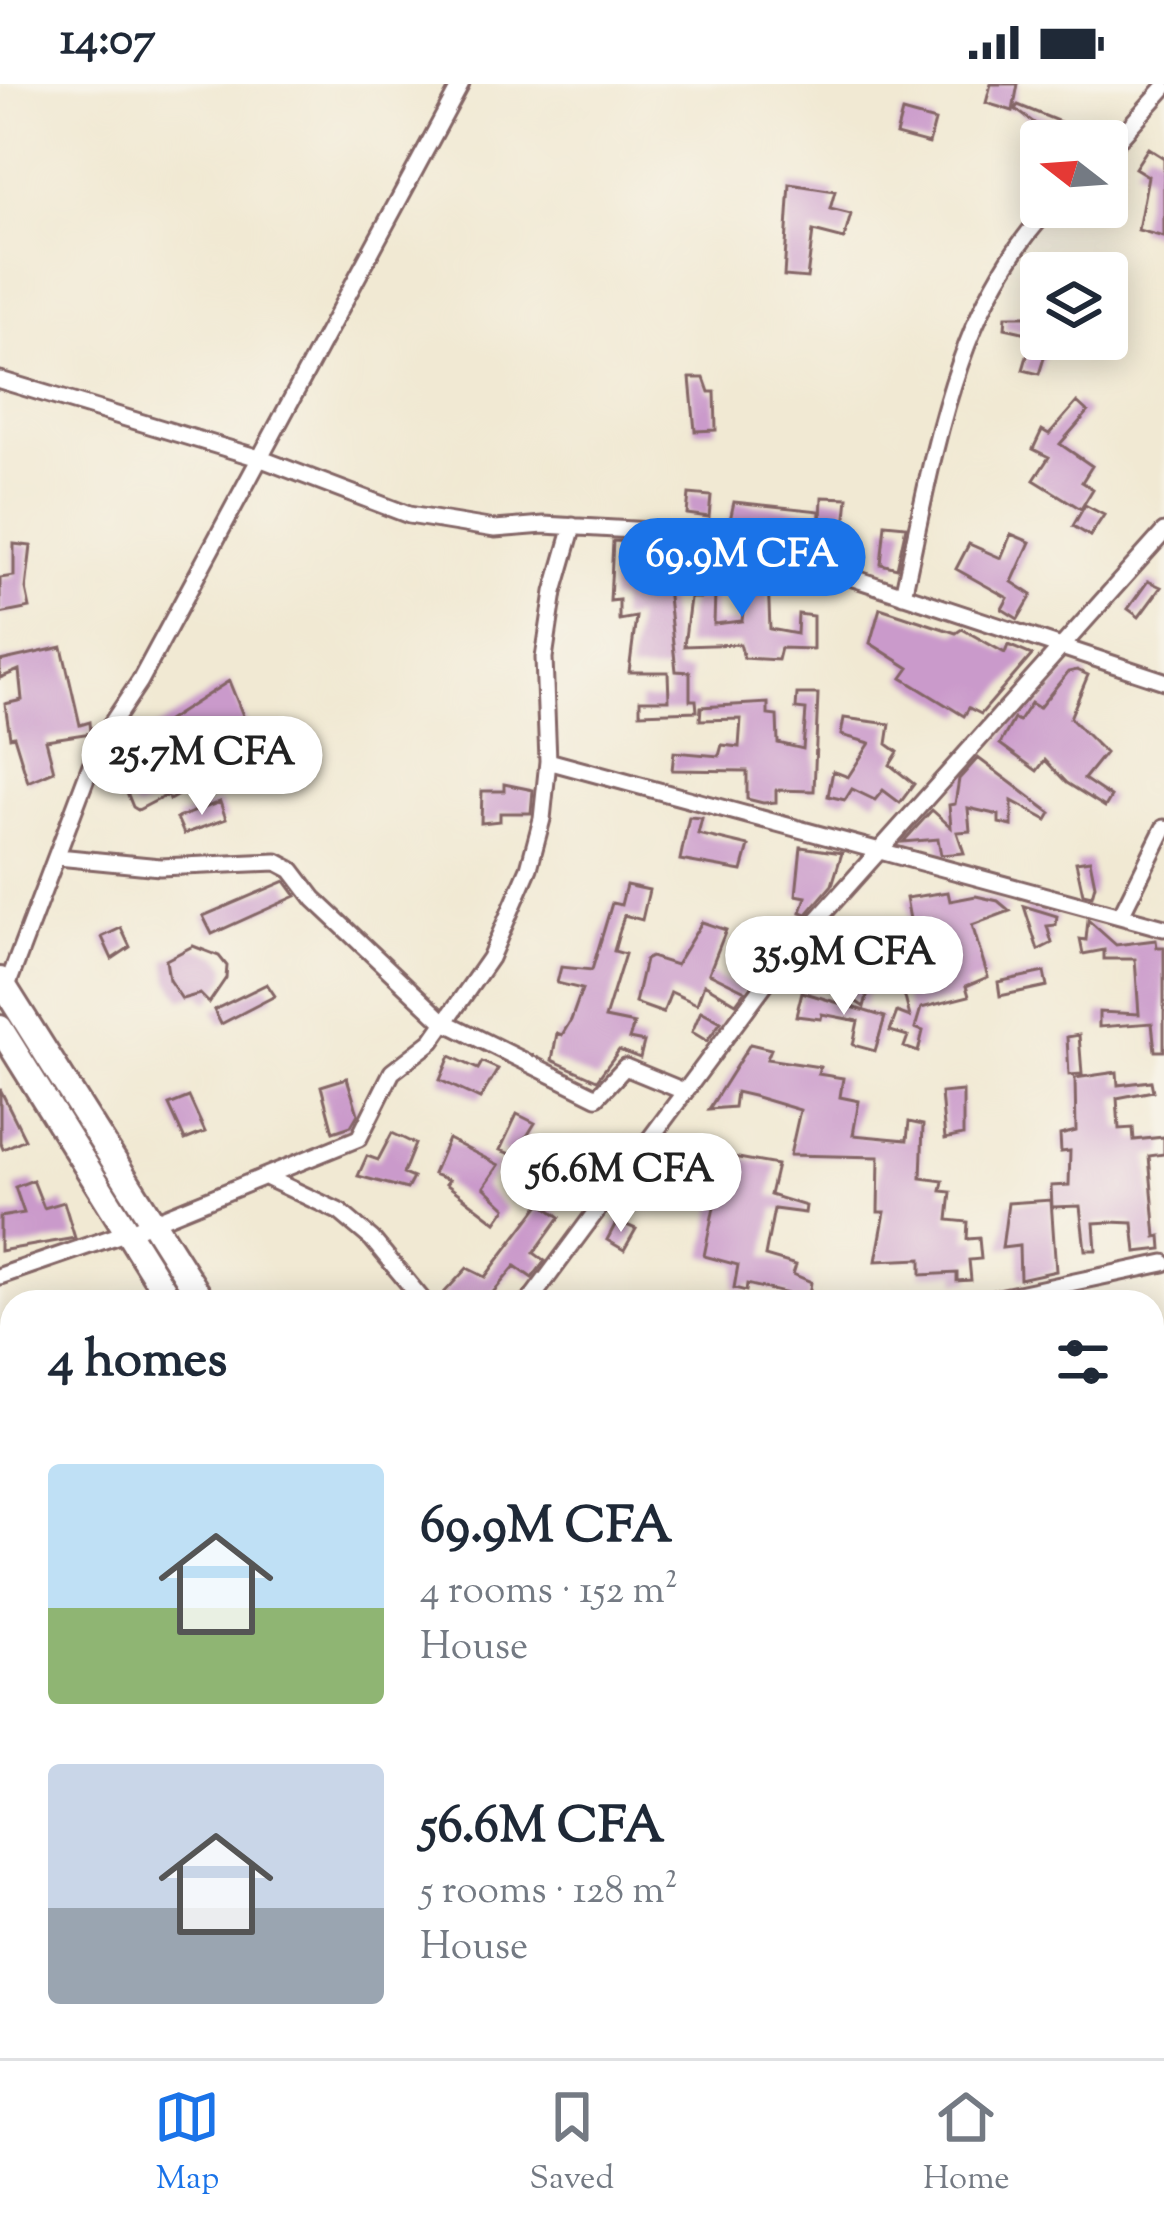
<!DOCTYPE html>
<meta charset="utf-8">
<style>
body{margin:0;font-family:"Sorts Mill Goudy",serif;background:#f6f6f7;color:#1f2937;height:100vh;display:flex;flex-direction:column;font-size:45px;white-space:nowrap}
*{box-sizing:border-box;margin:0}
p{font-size:39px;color:#747a83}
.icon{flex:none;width:66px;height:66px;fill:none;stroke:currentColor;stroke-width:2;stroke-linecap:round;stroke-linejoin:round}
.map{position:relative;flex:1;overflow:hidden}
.panel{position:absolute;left:0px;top:1206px;width:1164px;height:768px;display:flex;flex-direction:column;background:#fff;border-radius:36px 36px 0 0;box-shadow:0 6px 30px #0003}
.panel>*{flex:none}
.needle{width:78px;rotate:287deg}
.controls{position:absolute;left:1020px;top:36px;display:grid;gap:24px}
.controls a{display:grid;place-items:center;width:108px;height:108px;border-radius:12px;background:#fff;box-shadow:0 6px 30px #0003;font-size:60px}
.price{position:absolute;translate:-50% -102px;padding:0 27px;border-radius:42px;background:#fff;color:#222;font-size:39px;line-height:78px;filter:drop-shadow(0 3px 6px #0008)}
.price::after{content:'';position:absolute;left:50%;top:72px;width:36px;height:27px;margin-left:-18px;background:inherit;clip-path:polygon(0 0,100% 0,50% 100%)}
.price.selected{background:#1a73e8;color:#fff}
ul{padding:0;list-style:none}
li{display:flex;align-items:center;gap:36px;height:300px;padding:0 48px}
li span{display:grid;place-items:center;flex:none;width:336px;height:240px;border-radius:12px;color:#555}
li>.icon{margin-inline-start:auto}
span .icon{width:144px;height:144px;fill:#fffc;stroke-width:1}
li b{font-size:51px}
h2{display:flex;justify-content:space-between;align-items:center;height:144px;padding:0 48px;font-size:51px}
.status{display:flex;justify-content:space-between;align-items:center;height:84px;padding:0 60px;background:#fff;direction:ltr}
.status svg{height:33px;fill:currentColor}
.dock{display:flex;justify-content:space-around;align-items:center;height:168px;border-top:3px solid #e0e1e3;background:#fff;font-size:33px;color:#747a83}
.dock a{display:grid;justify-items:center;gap:6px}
.dock .selected{color:#1a73e8}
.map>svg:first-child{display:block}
</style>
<div class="status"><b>14:07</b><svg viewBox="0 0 49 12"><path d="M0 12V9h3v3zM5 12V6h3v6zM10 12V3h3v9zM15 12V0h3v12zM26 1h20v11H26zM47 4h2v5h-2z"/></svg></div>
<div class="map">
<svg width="1164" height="1974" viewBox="0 0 1164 1974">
<rect width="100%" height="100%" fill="#f7f3e8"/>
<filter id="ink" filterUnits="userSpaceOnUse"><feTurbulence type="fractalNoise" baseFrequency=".00833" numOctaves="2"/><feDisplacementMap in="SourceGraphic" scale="24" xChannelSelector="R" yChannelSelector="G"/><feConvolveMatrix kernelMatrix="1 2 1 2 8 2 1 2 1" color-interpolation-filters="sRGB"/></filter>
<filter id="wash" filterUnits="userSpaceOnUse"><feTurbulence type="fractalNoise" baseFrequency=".004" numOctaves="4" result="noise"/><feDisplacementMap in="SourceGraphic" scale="48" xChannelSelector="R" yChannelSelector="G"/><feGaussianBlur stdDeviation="2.7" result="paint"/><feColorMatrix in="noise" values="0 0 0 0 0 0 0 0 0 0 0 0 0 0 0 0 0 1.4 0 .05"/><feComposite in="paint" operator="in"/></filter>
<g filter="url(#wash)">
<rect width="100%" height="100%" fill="#f1e9d3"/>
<g id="blocks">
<!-- building -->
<path fill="#ca9acb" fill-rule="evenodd" d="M991 0H1018L1013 27 986 19Z
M1018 21 1095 52 1093 57H1075L1041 44 1015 25Z
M902 28 935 37 929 60 896 51Z
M1148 64 1164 74V153L1138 146 1148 92 1135 84Z
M790 100 835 107 830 125 851 130 844 155 813 147 807 194 784 192Z
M1006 232H1037L1036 251 1005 244Z
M1032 255H1050L1039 290 1023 286Z
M690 294H704L709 308H715L716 346 695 347Z
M1077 318 1088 328 1060 360 1092 382 1082 398 1093 405 1081 425 1034 396 1049 373 1033 365 1042 346 1049 350Z
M689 410 711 412 709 433 687 430Z
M822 413 848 414 845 442 821 438Z
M734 418 820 427 819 448 810 447 809 464 782 463 770 450 729 441Z
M1085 421 1104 431 1090 452 1073 442Z
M885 440 906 442 897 484 881 480Z
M1011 450 1030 458 1012 498 1032 511 1018 535 1002 525 1008 514 956 485 969 460 1001 474Z
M613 457 630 458V469L653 474 655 493 666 494 676 587 690 588V616H696L697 627 640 629V616H669L668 588H629L636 533 619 536V516L610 517Z
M14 460 31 462 26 505 30 524 0 530V494L14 492Z
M702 494 768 496 770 545 797 550 798 530 813 532V565L781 564 778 576 744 574 740 560 684 562 690 514H701ZM715 509 745 511 742 537 714 540Z
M1148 497 1161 503 1139 533 1128 525Z
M880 524 956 549 962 545 1005 569 1008 561 1032 571 981 630 969 624 964 632 902 594 909 584 870 559Z
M62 563 80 641 90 638 91 649 46 656 54 687 28 698 14 652 10 653 5 620 22 616 19 586 0 594V577Z
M1077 586 1088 591 1070 634 1105 669 1084 695 1111 713 1105 723 1067 699 1045 676 1037 687 1000 660 1014 635 1019 637 1031 619 1039 624 1068 588Z
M229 597 246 639 199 662 214 691 169 716 167 711 138 726 133 723 122 696 163 675 150 648Z
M797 610H818L814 707 776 706V718L763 719 747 715V687L672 686 674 668 719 672 722 661 739 663 741 635 700 636 701 623 768 619V631L777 632 778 659 803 665 806 626 796 625Z
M844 634 890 640 887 660 898 668 890 681 914 700 900 719 883 706 875 716 852 705 845 716 828 712 833 687 848 693 870 659 841 651Z
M978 674 1051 729 1047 736 1012 717V742L999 739V731L968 724 970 747 957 748 964 769 941 771 938 755 903 758 932 726 951 743 949 721 955 720 959 695Z
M504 700 533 706 531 729H500V737L481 739 482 707H504Z
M220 718 226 735 184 750 177 734Z
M689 733 702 734 698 750 749 762 742 787 680 776Z
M801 763 842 769 832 801 807 830 801 828 806 813 796 811Z
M1090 776 1095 801 1092 812 1083 810 1076 778Z
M285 797 296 812 212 850 203 832Z
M626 801 649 806 642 836 624 831 614 867 625 870 605 934 634 940 629 955 644 958 640 974 619 966 597 996 552 976 557 949 562 951 571 936 582 905 557 899 561 883 592 886 612 819 621 821Z
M948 808 950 817 976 812 998 817 1010 827 972 841 988 893 966 902 969 912 921 924 915 944 923 947 918 968 904 963 908 952 890 947 897 928 910 933 901 898 892 899 890 877H904L900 848 912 846 906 814Z
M1024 822 1057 832 1056 841 1047 842 1052 859 1038 866Z
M1088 836 1116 861 1156 856 1157 863H1164V967H1155L1152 939 1099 943V928L1139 930 1135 875H1104V866L1083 870 1080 855 1086 856Z
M702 838 726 846 709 889 745 907 736 919 704 900 697 920 671 908 663 929 635 919 645 876 651 873 676 881Z
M121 844 130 863 112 875 102 853Z
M812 860 836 874 838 867 876 879 864 923 798 878Z
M193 862 219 872 227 882 226 894 209 919 200 910 182 915 169 896 166 876Z
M1044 888 1047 902 1000 912 998 898Z
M267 900 275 912 221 940 214 926Z
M802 908 885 933 875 967 853 961 858 937 822 930 821 935 796 932Z
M701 927 721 938 707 957 692 948Z
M1079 951 1082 990 1069 991 1067 953Z
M750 960 771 965 767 975 820 983 818 990 843 994 840 1013 859 1017 853 1051 907 1056 909 1038 923 1041 921 1094 943 1097 941 1107 951 1108 948 1136 968 1138 967 1155 979 1154 981 1175 969 1176 971 1196 957 1197V1189L921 1191V1175L876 1177 885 1128H878L879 1073 790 1071 800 1026 753 1012 736 1008 734 1023 709 1025Z
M450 972 478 985 482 978 498 985 480 1015 440 996Z
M1117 988 1118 1001 1151 997 1153 1007 1117 1014 1119 1045 1133 1044 1134 1056 1164 1053V1070L1149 1072 1156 1153 1161 1152 1162 1165 1136 1168 1133 1139 1110 1138 1094 1139 1096 1166H1085L1080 1122 1052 1123 1051 1102 1069 1101 1070 1067 1061 1068 1060 1051 1076 1047 1075 994Z
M347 994 358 1030 351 1042 333 1048 321 1002Z
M0 1005 25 1055 3 1065 0 1058Z
M963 1007V1051L945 1055 941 1009Z
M189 1013 205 1048 185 1056 169 1021Z
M517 1030 535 1039 515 1072 500 1066Z
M392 1049 415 1060 403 1090 413 1094 407 1105 358 1092 367 1072 378 1076Z
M448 1055 499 1081 484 1103 506 1124 496 1138 446 1100 449 1096 433 1090Z
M540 1056 582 1058 605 1085 599 1094 572 1081 568 1092 551 1086 557 1066Z
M700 1067 777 1081 770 1111 806 1122 805 1129 774 1125 765 1172 796 1181 793 1190 811 1198 808 1218H787L788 1210 747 1200 746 1207 734 1204 738 1181 704 1172 716 1113 690 1108Z
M33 1096 44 1124 64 1118 75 1154 0 1167V1133L24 1129 15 1103Z
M1051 1116 1056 1187 1020 1195 1019 1162 1002 1164 1008 1119Z
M541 1119 560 1133 534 1169 545 1177 532 1194 515 1182 485 1218H449L443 1210 467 1184 485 1193Z
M617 1137 636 1145 624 1166 607 1156Z"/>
</g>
</g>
<g filter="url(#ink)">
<use href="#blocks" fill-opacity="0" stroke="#846666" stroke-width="3"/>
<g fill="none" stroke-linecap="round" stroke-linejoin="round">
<!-- minor casing -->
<g stroke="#846666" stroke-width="21">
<path id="minor" d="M1107 68 1164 4
M0 296 259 374 409 431 495 445 544 441 669 448 838 489 1164 597
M903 511C932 381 954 222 1051 123
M548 677 1164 844
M58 773 160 783 277 778 292 786 314 815 443 937 597 1013 625 983 681 1006
M1121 831 1164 744
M6 905 100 657 140 597 461 0
M268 1094 340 1128 372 1155 424 1218
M0 1192 128 1148 359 1054 392 988 432 957 490 874 529 784 542 735 548 677 544 574 554 508 573 442
M529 1218 787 870 1164 448
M980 1218 1164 1179
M1152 1404 1164 1402
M0 1594 12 1592
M0 1738 10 1734
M1152 1746 1164 1745
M0 1809 12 1825
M105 1962 113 1974
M193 1974 198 1962
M361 1974 362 1962
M905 1974 906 1962"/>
</g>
<!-- trunk casing -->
<g stroke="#846666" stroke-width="30">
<path id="trunk" d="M0 896 203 1218
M0 944 171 1218
M484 1962 487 1974
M507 1962 510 1974"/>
</g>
<!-- minor -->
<use href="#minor" stroke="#fff" stroke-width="15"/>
<!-- trunk -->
<use href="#trunk" stroke="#fff" stroke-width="24"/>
</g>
</g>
</svg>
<div class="controls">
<a><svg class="needle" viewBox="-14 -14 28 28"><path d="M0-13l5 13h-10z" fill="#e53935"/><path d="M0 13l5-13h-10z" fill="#747a83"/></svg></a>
<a><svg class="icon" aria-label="layers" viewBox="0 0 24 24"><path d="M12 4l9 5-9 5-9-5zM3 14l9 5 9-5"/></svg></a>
</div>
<b class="price selected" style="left:742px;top:536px">69.9M CFA</b>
<b class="price" style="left:202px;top:734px">25.7M CFA</b>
<b class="price" style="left:844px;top:934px">35.9M CFA</b>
<b class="price" style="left:621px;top:1151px">56.6M CFA</b>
<section class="panel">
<h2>4 homes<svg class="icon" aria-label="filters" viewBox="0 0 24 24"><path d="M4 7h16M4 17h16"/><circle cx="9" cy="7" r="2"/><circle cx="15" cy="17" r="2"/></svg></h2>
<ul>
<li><span style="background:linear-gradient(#bfe0f5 60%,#8fb573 0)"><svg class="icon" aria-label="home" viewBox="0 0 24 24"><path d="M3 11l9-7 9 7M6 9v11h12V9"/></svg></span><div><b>69.9M CFA</b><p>4 rooms · 152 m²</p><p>House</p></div></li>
<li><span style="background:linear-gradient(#c9d6e8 60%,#9aa5b1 0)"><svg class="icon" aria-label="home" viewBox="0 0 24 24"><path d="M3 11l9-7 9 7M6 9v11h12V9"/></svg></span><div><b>56.6M CFA</b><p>5 rooms · 128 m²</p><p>House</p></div></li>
</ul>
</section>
</div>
<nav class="dock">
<a class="selected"><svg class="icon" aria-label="map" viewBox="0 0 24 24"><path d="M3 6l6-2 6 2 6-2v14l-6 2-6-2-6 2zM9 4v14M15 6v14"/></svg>Map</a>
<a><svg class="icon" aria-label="saved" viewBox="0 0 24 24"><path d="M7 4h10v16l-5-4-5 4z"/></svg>Saved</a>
<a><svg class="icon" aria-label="home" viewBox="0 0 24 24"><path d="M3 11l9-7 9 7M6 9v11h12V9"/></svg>Home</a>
</nav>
